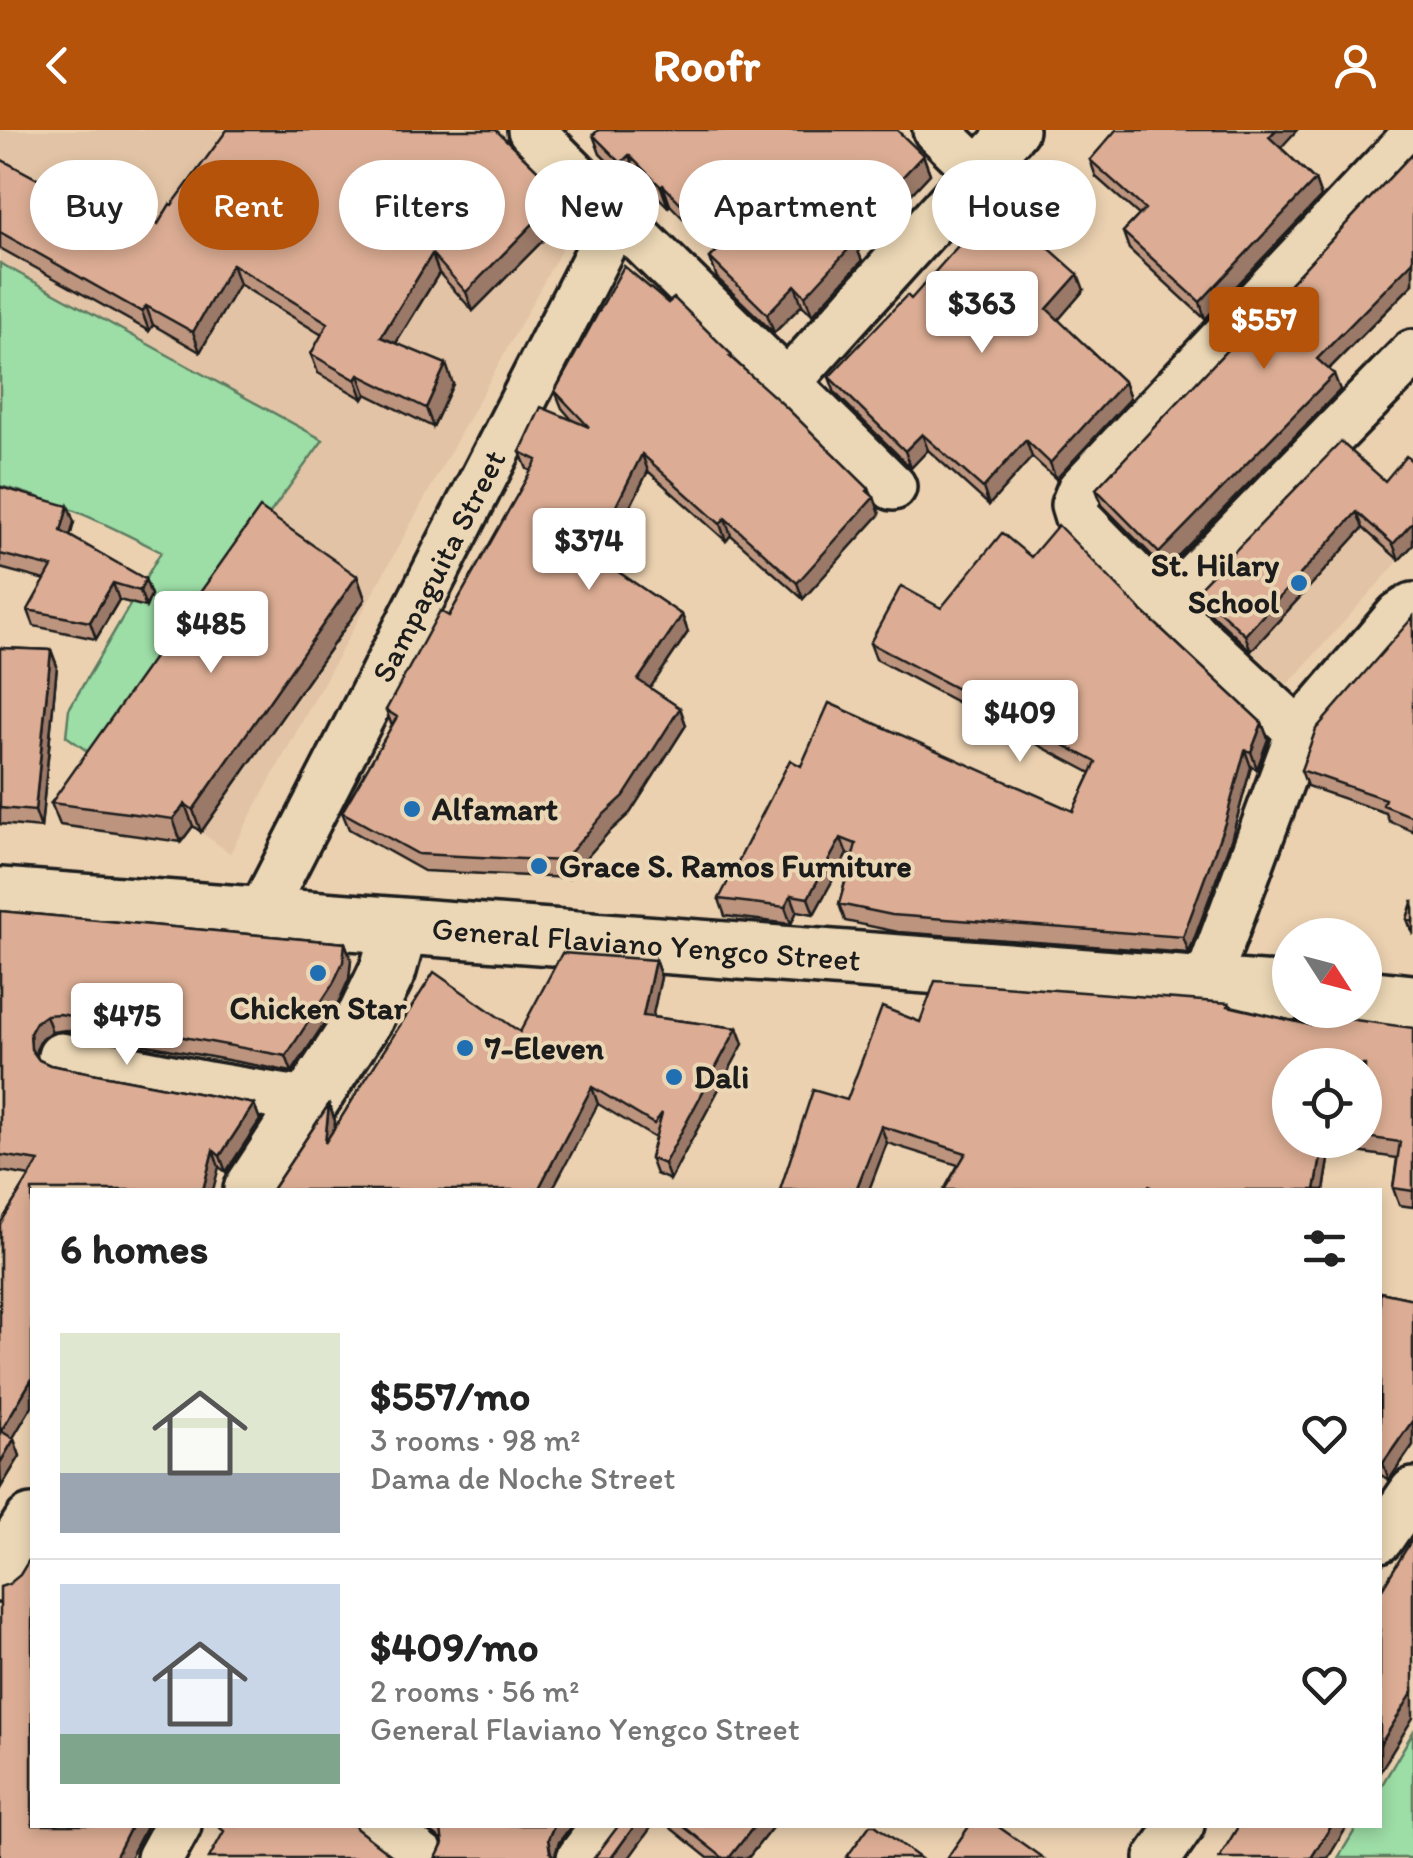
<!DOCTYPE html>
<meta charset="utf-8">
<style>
body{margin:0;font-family:Itim,sans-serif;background:#f2f2f2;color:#222;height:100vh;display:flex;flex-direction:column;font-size:38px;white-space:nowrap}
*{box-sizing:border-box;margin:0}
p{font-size:32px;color:#767676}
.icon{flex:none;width:55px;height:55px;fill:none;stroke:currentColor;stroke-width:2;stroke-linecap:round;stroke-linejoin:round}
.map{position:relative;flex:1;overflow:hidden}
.panel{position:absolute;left:30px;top:1058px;width:1352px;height:640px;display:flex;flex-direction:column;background:#fff;border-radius:0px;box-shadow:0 5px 15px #0003}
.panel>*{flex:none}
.banner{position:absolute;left:30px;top:30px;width:1355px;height:90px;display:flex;gap:20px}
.needle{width:65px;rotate:126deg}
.tools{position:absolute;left:1272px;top:788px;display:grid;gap:20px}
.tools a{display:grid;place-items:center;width:110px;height:110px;border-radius:50%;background:#fff;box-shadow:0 5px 15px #0003;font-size:50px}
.price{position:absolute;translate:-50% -85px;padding:0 22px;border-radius:10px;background:#fff;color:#222;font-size:32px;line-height:65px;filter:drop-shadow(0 2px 5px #0008)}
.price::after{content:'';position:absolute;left:50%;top:60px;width:30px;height:22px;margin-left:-15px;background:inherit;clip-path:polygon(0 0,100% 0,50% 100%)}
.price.current{background:#b45309;color:#fff}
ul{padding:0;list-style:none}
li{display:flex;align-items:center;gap:30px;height:250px;padding:0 30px}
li+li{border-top:2px solid #e0e0e0}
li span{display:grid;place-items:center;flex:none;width:280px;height:200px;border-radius:0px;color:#555}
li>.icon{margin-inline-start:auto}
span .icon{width:120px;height:120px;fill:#fffc;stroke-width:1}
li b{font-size:42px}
h2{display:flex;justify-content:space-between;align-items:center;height:120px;padding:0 30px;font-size:42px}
.pill{padding:0 35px;border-radius:45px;background:#fff;box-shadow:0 5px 15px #0003;font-size:35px;line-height:90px}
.pill.current{background:#b45309;color:#fff}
header{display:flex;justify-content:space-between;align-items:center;height:130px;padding:0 30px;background:#b45309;color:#fff;font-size:45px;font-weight:700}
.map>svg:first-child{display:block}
</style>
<header><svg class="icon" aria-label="back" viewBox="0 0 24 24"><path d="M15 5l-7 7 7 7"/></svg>Roofr<svg class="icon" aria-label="person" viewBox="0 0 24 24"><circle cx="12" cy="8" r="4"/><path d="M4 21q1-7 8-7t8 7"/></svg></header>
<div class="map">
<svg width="1413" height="1728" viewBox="0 0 1413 1728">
<rect width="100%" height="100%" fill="#ebd1b0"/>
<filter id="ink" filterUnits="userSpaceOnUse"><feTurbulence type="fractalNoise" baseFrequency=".01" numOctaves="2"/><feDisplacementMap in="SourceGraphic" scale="20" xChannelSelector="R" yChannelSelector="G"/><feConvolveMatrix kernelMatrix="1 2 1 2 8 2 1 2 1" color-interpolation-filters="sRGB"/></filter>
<g filter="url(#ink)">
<!-- built -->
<path fill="#e2c3a5" d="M0 0H499L581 84 230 723 94 626 322 310 0 133Z
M1339 320 1413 386V415L1288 554 1200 476Z"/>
<!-- green -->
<path fill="#9ddda6" stroke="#5c7c61" stroke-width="2.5" d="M0 133 323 310 94 626 66 606 69 579 161 422C109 395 57 370 0 356Z
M1413 1602V1728H1338L1358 1695H1380V1658Z"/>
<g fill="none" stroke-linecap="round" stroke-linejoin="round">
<!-- minor casing -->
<g stroke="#1c1c1c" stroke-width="52">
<g id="minor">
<path d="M531 0C649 121 773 237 893 357"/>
<path d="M936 0 978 41"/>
<path d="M788 252 1015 0"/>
<path d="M1165 477 1413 223"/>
<path d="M1299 602 1165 477 1078 388 1074 375 1080 360 1413 7"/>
<path id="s1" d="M260 785 617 87"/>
<path d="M1206 854 1299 602 1399 485 1413 476"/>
<path d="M61 926 208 955 311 972"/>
<path d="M1380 1409 1413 1361"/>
<path d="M379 1695 423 1728"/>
<path d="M160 1728 178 1695"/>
<path d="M580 1728 605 1695"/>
<path d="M1158 1728 1181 1695"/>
</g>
</g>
<!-- tertiary casing -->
<g stroke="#1c1c1c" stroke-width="62">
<path id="tertiary" d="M252 1060 366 886 388 840 400 797
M0 1444 32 1393"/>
</g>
<!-- secondary casing -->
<g stroke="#1c1c1c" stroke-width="62">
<g id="secondary">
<path id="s2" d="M0 766 1290 862"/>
<path d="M1365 868 1413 873"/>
</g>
</g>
<!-- minor -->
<use href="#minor" stroke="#ebd7b5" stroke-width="45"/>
<!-- tertiary -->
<use href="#tertiary" stroke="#ebd7b5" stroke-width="55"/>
<!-- secondary -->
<use href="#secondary" stroke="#ebd7b5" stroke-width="55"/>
</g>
<!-- wall -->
<path fill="#bd957f" stroke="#1c1c1c" stroke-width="2.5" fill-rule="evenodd" d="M593 5 923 25 930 44 858 121 862 131 819 179 812 185 802 175 774 203 717 148 710 128 716 122 670 75 668 77 636 44 628 52 600 24Z
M1281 18 1315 50 1321 67 1205 189 1129 119 1123 102 1139 85 1096 47 1090 30Z
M1413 23V154L1329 239 1340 260 1165 439 1102 375 1096 359Z
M0 29 99 82 158 94 172 75 569 84 473 181 439 143 396 213 453 254 433 297 366 264 363 269 318 243 311 224 322 205 239 154 200 222 153 195 149 201 0 118Z
M1084 160 1058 190 1124 252 1130 269 1056 349 1032 327 989 375 928 320 911 338 835 263 829 247 911 169Z
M668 173 731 224 733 229 869 359 880 384 803 469 731 405 726 411 648 341 603 432 682 485 688 502 650 558 680 578 686 595 630 683 608 703 569 748 424 741 349 699 342 682 392 596 386 580 449 486 531 341 527 339 520 322 573 291 562 278 555 261Z
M1413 332V415L1399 430 1363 398 1251 521 1203 476 1197 460 1385 351Z
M0 357 74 392 70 406 145 449 151 465 146 477 119 470 96 509 34 496 28 480 45 450 0 438Z
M1031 427 1141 480 1262 593 1268 609 1257 639 1251 637 1231 710 1189 823 898 802 845 791 839 774 852 726 847 724 814 784 797 781 791 794 725 786 719 769 801 636 1073 681 1091 643 876 529 870 513 941 478Z
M357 446 365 469 201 702 193 696 181 712 60 695 51 673Z
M1413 487V701L1389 691 1386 683 1307 656 1301 640Z
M0 518 51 520 57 536 41 698 0 694Z
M1413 770V805L1407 789Z
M0 781 345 813 351 829 349 849 339 871 292 942 66 900 52 902 42 908 36 920V926L39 930 50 935 254 974 260 990 226 1042 219 1037 32 1060 13 1308 20 1326 1 1357 0 1094 30 1046 0 1041Z
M655 830 661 847 652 887 737 898 743 914 670 1050 656 1044 650 1028 655 1008 598 974 272 1060 329 974 335 991 334 999Z
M1229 873 1231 876 1310 895 1413 898V1077L1399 1075 1393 1058 1397 1028 1331 1018 1324 1060H944L958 1035 887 1013 847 970 920 892ZM1365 935V1010H1290Z
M1380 1162 1413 1169V1315L1389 1350 1381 1345 1380 1347Z
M423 1695H572L559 1712 555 1728 438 1726 443 1712Z
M667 1695H774L748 1728H708Z"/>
<!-- shaded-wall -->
<path fill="#9a7968" stroke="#1c1c1c" stroke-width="2.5" d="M1276 0H1297L1275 24 1269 7Z
M629 25 636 44 628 52 621 33Z
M923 25 930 44 858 121 862 131 812 185 805 166 848 105Z
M1315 50 1321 67 1205 189 1200 172Z
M663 55 670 75 668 77 661 57Z
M562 64 569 84 473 181 466 162Z
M432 124 439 143 388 226 381 207Z
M1413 131V154L1323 245 1317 229Z
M232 134 239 154 200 222 193 202Z
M1078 144 1084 160 1053 196 1047 179Z
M795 155 802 175 774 203 767 184Z
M146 176 153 195 149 201 142 182Z
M446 234 453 254 433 297 426 278Z
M1334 244 1340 260 1165 439 1159 423Z
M359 245 366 264 363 269 356 250Z
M1124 252 1130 269 1056 349 1050 333Z
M922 304 928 320 911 338 905 321Z
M1026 310 1032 327 989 375 983 358Z
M642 324 648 341 598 441 592 424Z
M869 359 872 369 874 367 880 384 803 469 797 453Z
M68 376 74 392 67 418 61 401Z
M1357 382 1363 398 1251 521 1245 505Z
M725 388 731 405 726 411 720 394Z
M1413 392V415L1399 430 1393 414Z
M357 446 365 469 201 702 193 680Z
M145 449 151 465 146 477 140 461Z
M113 453 119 470 96 509 90 492Z
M682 485 688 502 644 567 638 550Z
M51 520 57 536 41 698 35 681Z
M680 578 686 595 630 683 608 703 569 748 563 731Z
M1262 593 1268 609 1257 639 1251 622Z
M1245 620 1251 637 1231 710 1189 823 1183 807Z
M185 674 193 696 181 712 173 689Z
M841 708 847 724 814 784 808 768Z
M791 765 797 781 791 794 785 777Z
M345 813 351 829 349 849 339 871 292 942 286 926Z
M655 830 661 847 649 903 643 886Z
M46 885 52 902 42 908 36 920 37 935 31 919 30 903 36 892Z
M737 898 743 914 670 1050 664 1034Z
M592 957 598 974 552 1060H538Z
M254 974 260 990 226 1042 220 1026Z
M329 974 335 991 331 1029 325 1013Z
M881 996 887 1013 869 1060H856Z
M1324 1010H1328L1331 1018 1324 1060H1315Z
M213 1020 219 1037 213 1060H203Z
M32 1249V1276L7 1318 1 1301Z
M1413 1290V1315L1389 1350 1383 1333Z
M14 1309 20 1326 1 1357 0 1333Z
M1413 1561V1588L1380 1642V1615Z
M132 1695H147L130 1728H115Z
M554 1695H572L559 1712 554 1728H552L548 1709Z
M635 1695H653L629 1728H611Z
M755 1695H774L748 1728H729Z
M1332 1695H1348L1328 1728H1311Z"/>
<!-- building -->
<path fill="#dcad94" stroke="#1c1c1c" stroke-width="2.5" d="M227 0H496L562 64 466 162 432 124 381 207 446 234 426 278 359 245 356 250 311 224 328 193 232 134 193 202 146 176 142 182 0 102V29L99 82 109 65 158 94 170 74 172 75Z
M598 0H897L923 25 848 105 855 112 812 159 805 166 795 155 767 184 710 128 722 116 663 55 661 57 629 25 621 33 593 5Z
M1116 0H1276L1269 7 1315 50 1200 172 1123 102 1145 79 1090 30Z
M1413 23V131L1317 229 1334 244 1159 423 1096 359Z
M997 72 1078 144 1047 179 1124 252 1050 333 1026 310 983 358 922 304 905 321 829 247 907 165 911 169Z
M624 136 668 173 674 168 731 224 729 226 786 277 869 359 867 361 874 367 797 453 725 388 720 394 642 324 592 424 682 485 638 550 680 578 624 666 602 686 563 731 418 724 342 682 397 587 386 580 440 481 449 486 537 330 520 322 541 277 589 297 555 261Z
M1341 312 1385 351 1406 326 1413 332V392L1393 414 1357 382 1245 505 1197 460Z
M0 357 68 376 61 401 145 449 140 461 113 453 90 492 28 480 52 437 0 424Z
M260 378 357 446 193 680 185 674 173 689 51 673Z
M1058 395 1141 480 1262 593 1251 622 1245 620 1225 693 1183 807 892 785 839 774 856 714 841 708 808 768 791 765 785 777 719 769 790 630 801 636 829 573 1073 681 1096 632 870 513 901 456 941 478 1002 403 1031 427Z
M1413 487V687L1383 675 1385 669 1301 640 1316 599Z
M0 518 51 520 35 681 0 678Z
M1413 770V791L1407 789Z
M0 781 345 813 343 832 333 854 286 926 60 884 46 885 36 892 30 903 31 919 39 930 50 935 254 974 220 1026 213 1020 203 1060H32V1249L1 1301 14 1309 0 1333V1094L39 1031 0 1025Z
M562 823 655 830 643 886 737 898 664 1034 650 1028 662 983 654 994 592 957 538 1060H272L329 974 325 1013 434 842 520 902Z
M935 851 1229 873 1228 876 1310 895 1312 884 1413 898V1061L1393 1058 1400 1012 1365 1007V935H1290V1010H1324L1315 1060H1154L1149 1056 1147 1060H944L966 1023 881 996 856 1060H780L813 960 847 970 882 877 920 892Z
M1380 1162 1413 1169V1290L1383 1333 1380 1332Z
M1411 1411 1413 1412V1562L1380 1615V1462Z
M32 1425V1695H132L115 1728H0V1457L9 1454 20 1445Z
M222 1695H354L357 1699 395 1728H209L224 1701 220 1698Z
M436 1695H554L548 1709 550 1722 555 1728H436L443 1714 441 1700Z
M619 1695H635L611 1728H594Z
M682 1695H755L729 1728H723Z
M870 1695H875L920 1728H846Z
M970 1695H996L1043 1728H947Z
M1239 1695H1332L1311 1728H1219Z"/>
</g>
<!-- markers -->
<g fill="#1f6fb2" stroke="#ebd7b5" stroke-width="4">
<circle cx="1299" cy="453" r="10"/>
<circle cx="412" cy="679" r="10"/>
<circle cx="539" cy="736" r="10"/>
<circle cx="318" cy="843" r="10"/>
<circle cx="465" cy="918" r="10"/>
<circle cx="674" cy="947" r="10"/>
</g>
<g text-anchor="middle" stroke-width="8" stroke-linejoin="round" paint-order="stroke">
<!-- poi labels -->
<g font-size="32" font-weight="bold" fill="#1c1c1c" stroke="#ebd7b5" text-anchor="start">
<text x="1279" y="446" text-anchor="end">St. Hilary<tspan x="1279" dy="37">School</tspan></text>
<text x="432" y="690">Alfamart</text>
<text x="559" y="747">Grace S. Ramos Furniture</text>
<text x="318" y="889" text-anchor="middle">Chicken Star</text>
<text x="485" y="929">7-Eleven</text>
<text x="694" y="958">Dali</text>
</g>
<!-- street labels -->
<g font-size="32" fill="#1c1c1c" stroke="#ebd7b5">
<text dy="11" stroke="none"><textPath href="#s1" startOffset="392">Sampaguita Street</textPath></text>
<text dy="11" stroke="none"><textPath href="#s2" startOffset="648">General Flaviano Yengco Street</textPath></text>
</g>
</g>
</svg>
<div class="tools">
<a><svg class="needle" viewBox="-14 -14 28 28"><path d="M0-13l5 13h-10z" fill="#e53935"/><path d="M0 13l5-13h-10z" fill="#767676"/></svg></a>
<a><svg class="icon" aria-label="locate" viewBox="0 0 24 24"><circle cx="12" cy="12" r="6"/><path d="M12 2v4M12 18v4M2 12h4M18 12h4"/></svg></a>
</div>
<b class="price" style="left:982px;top:226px">$363</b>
<b class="price current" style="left:1264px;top:242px">$557</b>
<b class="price" style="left:589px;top:463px">$374</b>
<b class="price" style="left:211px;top:546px">$485</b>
<b class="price" style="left:1020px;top:635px">$409</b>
<b class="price" style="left:127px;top:938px">$475</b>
<div class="banner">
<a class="pill">Buy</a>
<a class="pill current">Rent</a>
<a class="pill">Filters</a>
<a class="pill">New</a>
<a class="pill">Apartment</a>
<a class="pill">House</a>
</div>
<section class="panel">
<h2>6 homes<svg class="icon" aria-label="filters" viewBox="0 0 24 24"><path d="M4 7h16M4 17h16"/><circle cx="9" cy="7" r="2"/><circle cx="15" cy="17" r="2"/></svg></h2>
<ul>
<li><span style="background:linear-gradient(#dfe7d0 70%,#9aa5b1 0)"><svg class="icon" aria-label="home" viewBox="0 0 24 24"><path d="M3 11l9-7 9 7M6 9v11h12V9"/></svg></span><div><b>$557/mo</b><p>3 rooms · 98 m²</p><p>Dama de Noche Street</p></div><svg class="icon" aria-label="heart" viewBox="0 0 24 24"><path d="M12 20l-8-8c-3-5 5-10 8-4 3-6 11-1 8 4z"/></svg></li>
<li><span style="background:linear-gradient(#c9d6e8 75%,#7fa58c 0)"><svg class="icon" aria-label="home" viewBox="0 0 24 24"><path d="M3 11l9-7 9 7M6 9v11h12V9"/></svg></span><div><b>$409/mo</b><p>2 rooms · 56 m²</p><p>General Flaviano Yengco Street</p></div><svg class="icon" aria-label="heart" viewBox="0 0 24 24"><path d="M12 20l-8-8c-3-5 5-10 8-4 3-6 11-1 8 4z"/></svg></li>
</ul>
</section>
</div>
